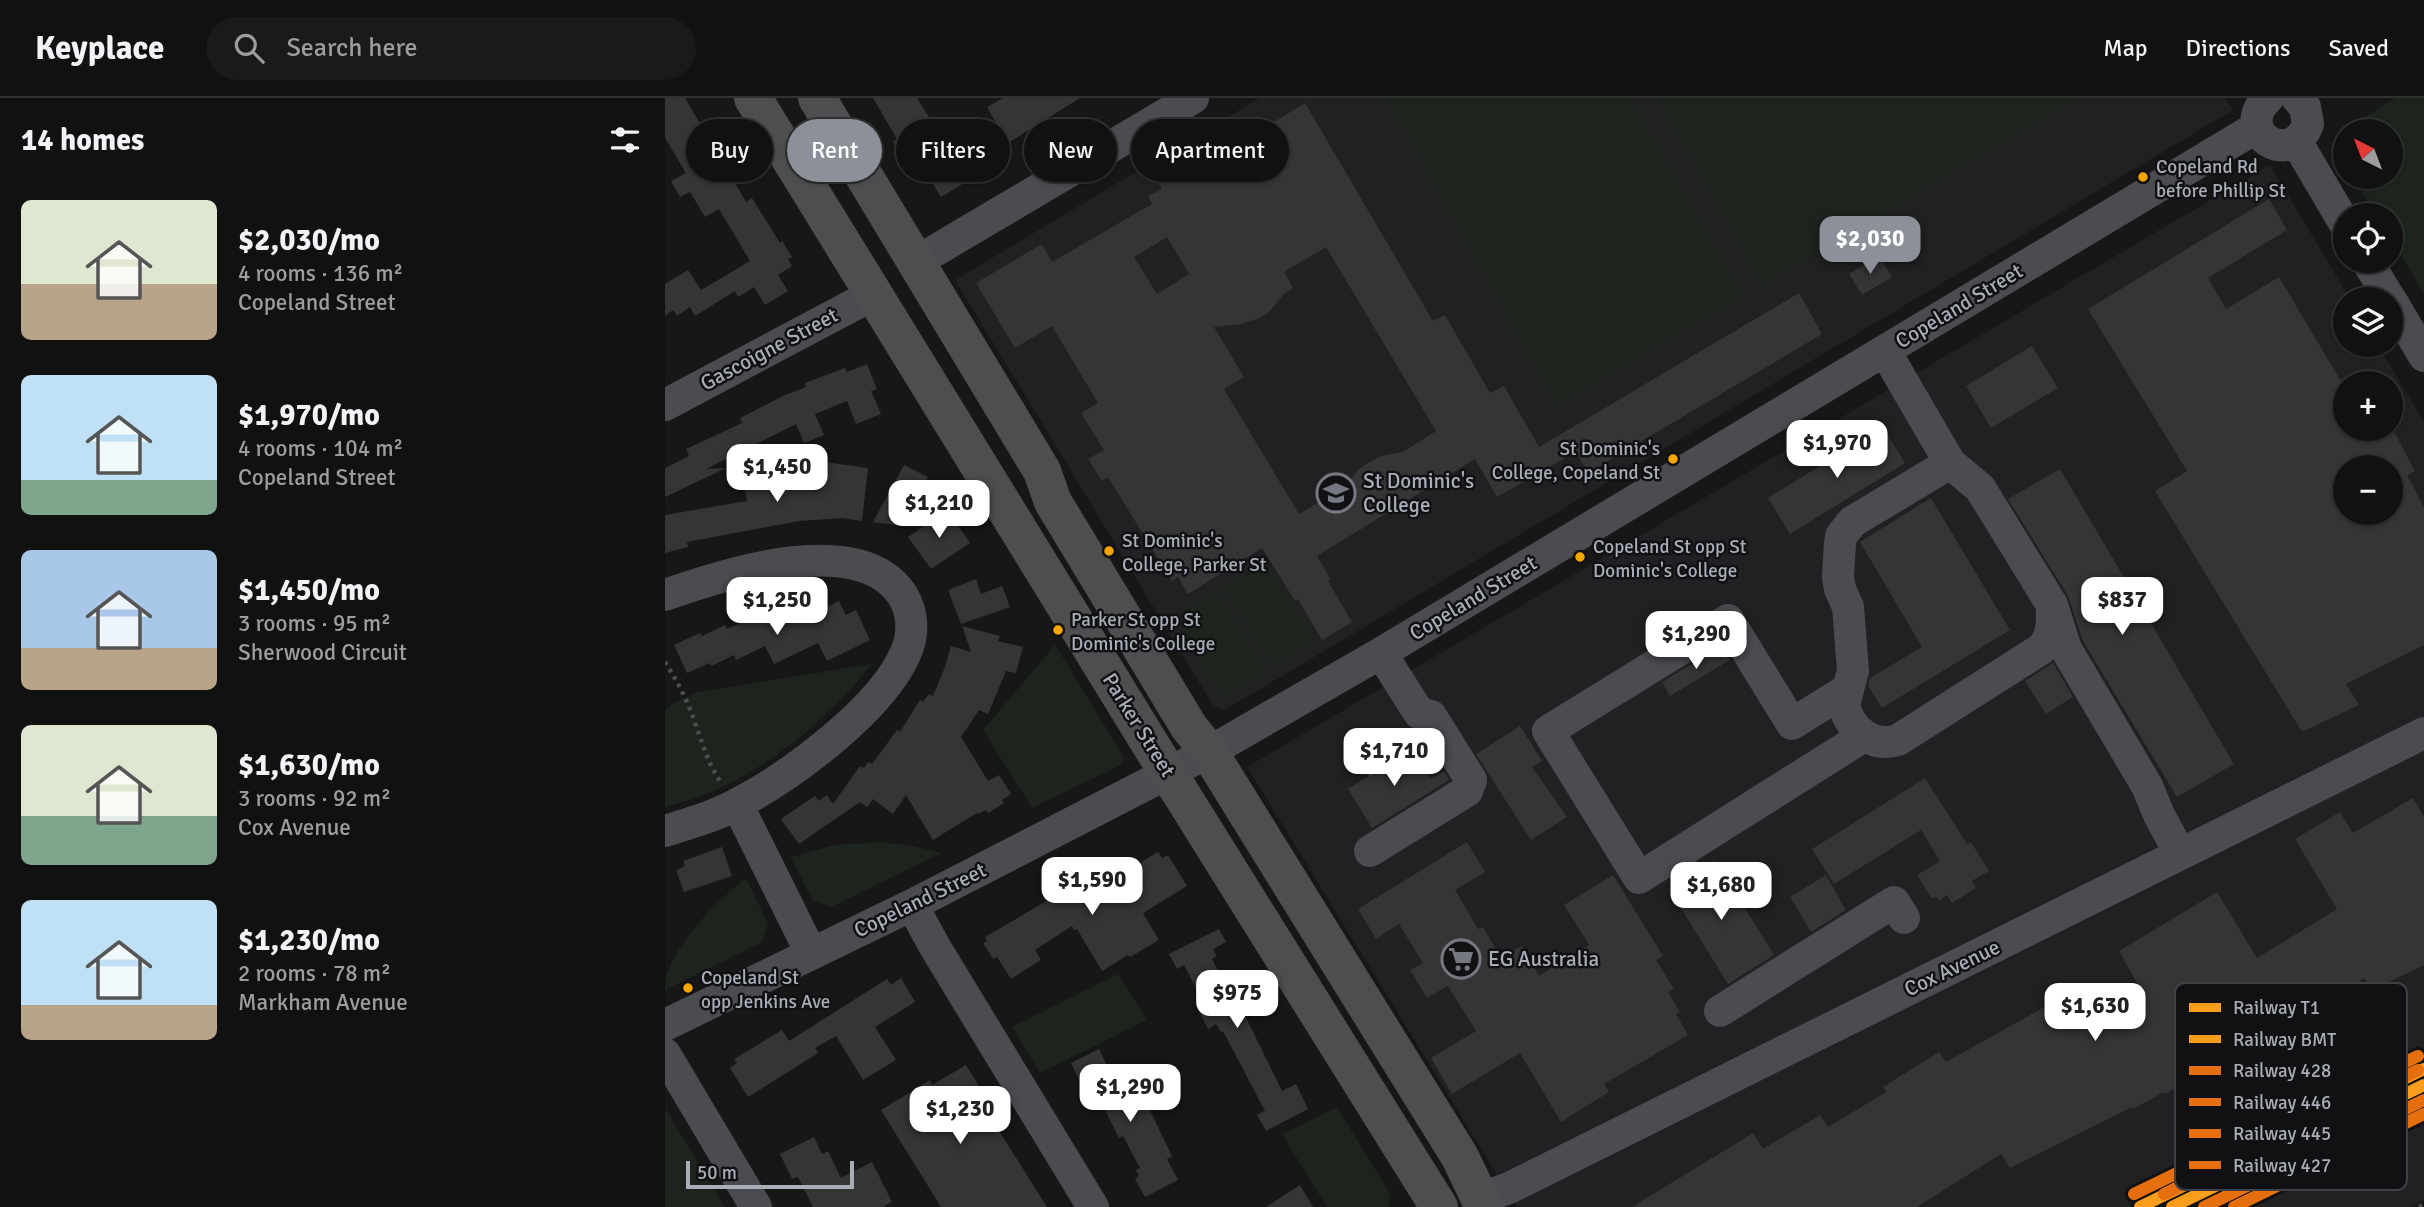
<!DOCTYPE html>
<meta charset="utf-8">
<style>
body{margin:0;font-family:Signika,sans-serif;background:#1a1a1a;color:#f1f3f6;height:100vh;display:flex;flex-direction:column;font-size:26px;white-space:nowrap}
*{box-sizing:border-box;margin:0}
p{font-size:23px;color:#9c9d9f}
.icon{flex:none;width:38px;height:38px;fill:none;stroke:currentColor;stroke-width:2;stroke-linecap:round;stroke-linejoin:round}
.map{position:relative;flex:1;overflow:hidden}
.details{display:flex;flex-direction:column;background:#111;width:665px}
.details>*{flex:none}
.banner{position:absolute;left:21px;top:21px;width:665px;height:63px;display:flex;gap:14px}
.needle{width:46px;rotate:318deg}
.tools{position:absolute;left:1668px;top:21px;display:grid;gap:14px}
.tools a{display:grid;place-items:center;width:70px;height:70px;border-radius:50%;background:#111;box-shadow:0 2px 5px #0004,0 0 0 2px #303131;font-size:35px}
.scale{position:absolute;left:21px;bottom:18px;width:168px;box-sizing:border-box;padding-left:7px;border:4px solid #a8adb8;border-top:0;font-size:19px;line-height:24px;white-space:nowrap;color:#a8adb8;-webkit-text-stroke:5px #111113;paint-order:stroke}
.price{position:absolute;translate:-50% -60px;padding:0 16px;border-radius:14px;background:#fff;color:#222;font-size:23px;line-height:46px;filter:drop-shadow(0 2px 4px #0008)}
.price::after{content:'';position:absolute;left:50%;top:42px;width:21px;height:16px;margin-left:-10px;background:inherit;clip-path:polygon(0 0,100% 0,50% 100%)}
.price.selected{background:#8c9099;color:#fff}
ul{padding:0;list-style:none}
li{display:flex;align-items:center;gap:21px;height:175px;padding:0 21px}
li span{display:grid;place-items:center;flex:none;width:196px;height:140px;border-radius:10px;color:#555}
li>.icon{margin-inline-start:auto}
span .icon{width:84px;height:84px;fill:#fffc;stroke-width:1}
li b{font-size:30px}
h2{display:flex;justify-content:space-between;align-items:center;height:84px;padding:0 21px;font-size:30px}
.chip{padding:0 24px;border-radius:32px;background:#111;box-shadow:0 2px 5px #0004,0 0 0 2px #303131;font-size:24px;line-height:63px}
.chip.selected{background:#8c9099;color:#fff}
header{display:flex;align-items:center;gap:42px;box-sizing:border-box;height:98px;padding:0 35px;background:#111;border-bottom:2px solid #303131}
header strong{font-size:33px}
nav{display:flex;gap:38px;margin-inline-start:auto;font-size:24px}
.search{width:490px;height:63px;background:#1a1a1a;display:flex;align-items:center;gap:18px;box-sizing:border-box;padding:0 24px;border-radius:38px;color:#9c9d9f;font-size:26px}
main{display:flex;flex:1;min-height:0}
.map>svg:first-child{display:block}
</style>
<header>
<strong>Keyplace</strong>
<div class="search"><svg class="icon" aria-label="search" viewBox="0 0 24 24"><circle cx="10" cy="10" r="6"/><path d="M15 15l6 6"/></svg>Search here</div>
<nav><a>Map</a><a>Directions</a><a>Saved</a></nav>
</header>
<main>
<section class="details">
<h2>14 homes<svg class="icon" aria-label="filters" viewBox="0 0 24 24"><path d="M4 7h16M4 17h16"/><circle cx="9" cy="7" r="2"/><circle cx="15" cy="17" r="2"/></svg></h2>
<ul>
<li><span style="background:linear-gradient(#dfe7d0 60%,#b9a48a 0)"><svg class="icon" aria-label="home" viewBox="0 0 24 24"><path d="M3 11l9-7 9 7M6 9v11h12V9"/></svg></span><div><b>$2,030/mo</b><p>4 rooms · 136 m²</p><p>Copeland Street</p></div></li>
<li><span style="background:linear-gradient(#bfe0f5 75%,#7fa58c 0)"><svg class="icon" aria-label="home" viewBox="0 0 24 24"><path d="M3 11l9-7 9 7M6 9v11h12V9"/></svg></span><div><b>$1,970/mo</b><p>4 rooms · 104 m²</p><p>Copeland Street</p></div></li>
<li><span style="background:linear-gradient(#a9c7e8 70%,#b9a48a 0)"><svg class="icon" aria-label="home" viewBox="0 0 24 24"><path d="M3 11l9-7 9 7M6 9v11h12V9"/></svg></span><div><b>$1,450/mo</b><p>3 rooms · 95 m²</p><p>Sherwood Circuit</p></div></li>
<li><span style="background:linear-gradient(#dfe7d0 65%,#7fa58c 0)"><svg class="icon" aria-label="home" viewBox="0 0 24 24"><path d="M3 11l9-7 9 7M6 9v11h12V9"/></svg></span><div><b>$1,630/mo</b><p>3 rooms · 92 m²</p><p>Cox Avenue</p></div></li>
<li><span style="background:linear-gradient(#bfe0f5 75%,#b9a48a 0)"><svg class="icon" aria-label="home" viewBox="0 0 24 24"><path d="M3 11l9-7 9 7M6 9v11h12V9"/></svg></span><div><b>$1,230/mo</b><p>2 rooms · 78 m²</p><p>Markham Avenue</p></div></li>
</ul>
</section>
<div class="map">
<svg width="1759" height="1109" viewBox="0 0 1759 1109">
<rect width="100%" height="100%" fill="#171717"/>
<!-- built -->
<path fill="#212123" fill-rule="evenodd" d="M595 0H1560L1568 12 560 612 549 609 290 182Z
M1605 67 1685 201H1680V247H1713L1759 324V1102L1746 1109H852L582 669ZM1680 285H1726V331H1680ZM1680 369H1726V415H1680Z"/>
<!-- green -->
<path fill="#1d241e" d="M722 0H966L1078 198 892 308Z
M993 0H1414L1097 187Z
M1731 0H1759V196L1726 141V117H1711L1688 79H1726V33H1680V66L1673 54 1678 32Z
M601 463 650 542 607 570 558 489Z
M552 492 602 573 558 600 508 518Z
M389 545 459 659 456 667 367 710 318 632 384 554Z
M207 566C155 631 82 690 0 709V613L7 606 33 594Z
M216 744 249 748 276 755 166 809 148 803 126 759 169 747Z
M81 780 103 826 97 844 0 892C0 853 53 802 81 780Z
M453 876 482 922 375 975 347 929Z
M672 1009 725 1096 724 1109H662L617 1036Z
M0 1010 60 1109H0Z"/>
<!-- building -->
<path fill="#353536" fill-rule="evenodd" d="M0 0H20L81 104 87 100 115 145 117 143 127 159 123 161 127 168 113 177 123 193 100 207 89 189 73 199 70 193 30 218 25 209 12 218 8 212 0 218V186L23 172 36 192 85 163 54 111 40 119 25 94 15 99 6 83 21 75 0 40Z
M208 0H252L283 50 288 47 309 79 276 99 266 83 261 87 247 64 242 67 228 44 232 41Z
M338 0H415L343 45 322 9Z
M640 5 768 223 780 217 825 295 839 288 874 349 1134 195 1157 236 923 375 911 354 832 399 810 361 652 458 666 482 663 483 687 524 657 542 633 501 630 503 597 450 523 496 513 479 507 483 443 379 437 383 423 361 439 352 416 315 433 305 387 228 350 250 311 185 377 146 387 164 487 106 483 98 497 91 490 78 549 43 557 56ZM502 139 524 176 492 196 469 159ZM661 149 771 333 738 354 716 358 704 364 694 371 679 389 634 416 559 291 579 279 549 229 576 226 595 220 604 214 620 195 628 190 619 174Z
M1604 101 1622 132 1543 180 1561 211 1614 179 1680 290V331H1726V328L1750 373 1742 377 1759 409V547L1681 586 1694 607 1637 634 1490 393 1522 373 1423 211ZM1680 369H1726V415H1680Z
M1214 158 1227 179 1197 197 1184 176Z
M1367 248 1393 290 1326 330 1301 288Z
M202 266 212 291 206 293 216 316 191 326 182 303 150 316 159 337 139 345 131 326 41 371 61 370 0 399V370L24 358 21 351 77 325 75 320 120 297 141 289 140 285 180 270 182 274Z
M1218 329 1240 365 1125 436 1103 400Z
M145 362 203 370 197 423 178 420 134 423 22 444 23 449 0 455V417L82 403 78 383 126 375 125 367 147 366Z
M239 367 263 379 237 428 208 424Z
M1395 371 1569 666 1512 699 1418 543 1403 498 1343 401Z
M1266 400 1345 532 1217 610 1203 588 1205 580 1257 549 1195 444Z
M282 412 305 445 266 471 243 439Z
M311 481 316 496 337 488 345 509 296 526 283 492Z
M174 503 181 517 191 512 205 542 162 563 153 545 109 566 100 548 71 562 69 557 46 568 45 565 22 575 9 547 35 535 37 538 60 527 62 531 121 506 128 520 138 516 140 519Z
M297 528 335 538 333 543 358 549 351 575 341 573 323 616 314 612 296 639 323 683 334 677 346 696 337 702 339 705 323 715 321 712 313 716 312 715 268 742 241 697 228 716 208 701 202 709 195 704 134 746 116 721 150 698 154 703 162 697 168 706 195 668 199 670 203 664 207 666 232 632 235 634 255 602 258 604 264 596 268 598 280 569 286 548 306 554Z
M1056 548 1065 562 1005 598 997 584Z
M1388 565 1408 599 1381 616 1360 583Z
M855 628 877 663 867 669 902 719 866 742 811 656Z
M748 651 766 680 779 673 784 682 707 730 683 691Z
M1260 680 1302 746 1306 744 1324 773 1307 783 1311 790 1287 805 1282 797 1274 803 1271 798 1267 801 1252 777 1275 763 1256 732 1169 786 1147 751Z
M1748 700 1759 719V867L1707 892 1699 880 1631 924 1616 900 1569 929 1582 952 1528 983 1527 980 1500 996 1499 994 1468 1011 1467 1009 1345 1070 1336 1056 1252 1109H967L1088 1035 1098 1051 1155 1017 1163 1029 1221 994 1218 989 1274 954 1281 964 1399 898 1417 928 1476 892 1454 853 1552 794 1592 860 1672 811 1630 741 1675 714 1688 735Z
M802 744 820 774 790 792 813 831 818 829 836 860 857 848 874 878 924 847 899 807 948 777 998 858 991 862 1009 891 1003 894 1015 914 1011 916 1023 937 939 986 944 994 896 1024 855 955 787 996 766 960 811 933 783 888 762 900 745 872 758 865 734 826 711 841 693 811Z
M57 749 67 778 19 794 11 772 20 768 18 763Z
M493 754 497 760 503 757 522 788 478 815 494 842 465 859 463 857 437 873 412 831 409 832 407 828 370 852 376 862 346 881 332 859 328 861 318 845 322 843 320 839 419 781 421 784 443 771 446 777 454 772 457 776Z
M1050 762 1109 857 1063 886 1004 791Z
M1161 777 1181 812 1146 834 1125 799Z
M554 831 561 844 548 851 552 858 547 861 564 895 568 893 617 993 631 986 643 1011 601 1033 592 1017 600 1013 558 933 556 934 551 926 543 931 533 911 540 908 519 867 512 871 504 856Z
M236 880 250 904 210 929 231 962 198 982 171 938 150 950 153 955 83 999 65 970 72 965 69 961 117 932 124 943 222 881 226 887Z
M434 951 461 1006 478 998 507 1058 502 1061 513 1082 480 1099 470 1081 474 1078 471 1072 475 1070 458 1038 454 1040 433 998 428 1000 418 980 414 982 406 965Z
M301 967 318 995 312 998 382 1109H276L216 1012 265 982 267 987Z
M149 1039 157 1056 163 1053 176 1080 207 1064 227 1104 217 1109H148L133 1079 127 1081 115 1056Z
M635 1087 648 1109H601Z"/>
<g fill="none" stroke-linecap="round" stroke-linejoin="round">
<!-- path -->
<path stroke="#4d4e52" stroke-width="4.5" stroke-dasharray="3.5 5" stroke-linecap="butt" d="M0 564C12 583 23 603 30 625 38 646 43 667 57 686
M691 655 706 678
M1754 1109 1759 1107"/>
<!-- minor -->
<path stroke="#4b4c50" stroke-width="32" d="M1603 0C1567 34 1626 72 1643 26L1640 9 1632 0
M1631 43 1680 126
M1702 163 1725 201
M251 164 528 0
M1726 202 1759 258
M1220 253 1285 365 1315 390 1387 507 1401 551 1482 688 1494 717 1515 756
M0 307 209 196
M1285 365 1187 424 1176 438 1175 445 1173 479 1175 491 1183 509 1188 573 1179 607C1185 632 1207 650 1233 642L1376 551C1388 539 1387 523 1387 507
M0 497C59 476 196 431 238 498 248 515 249 536 241 554 218 610 127 677 74 705 51 718 25 725 0 733
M1183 591 1127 626 1063 522 883 633 974 780 1199 638
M72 706 146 855
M705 753 802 693 806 682 766 618 754 615 716 555
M247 807 270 849 428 1109
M1055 913 1229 804 1239 820
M0 927 247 807 544 654 716 555 1592 29
M0 956 91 1109
M814 1101 844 1090 1759 635"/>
<!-- highway -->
<path stroke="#4e4e51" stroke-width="38" d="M88 0 487 649 774 1109
M152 0 377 373 388 404 524 629 544 654 795 1059 819 1109"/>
<!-- rail-1 casing -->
<g stroke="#111113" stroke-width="18">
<path id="rail-1" d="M1475 1109 1759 971"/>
</g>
<!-- rail-2 casing -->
<g stroke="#111113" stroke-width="18">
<path id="rail-2" d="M1507 1109 1759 987"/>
</g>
<!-- rail-3 casing -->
<g stroke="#111113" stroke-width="18">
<path id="rail-3" d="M1469 1096 1753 958"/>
</g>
<!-- rail-4 casing -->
<g stroke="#111113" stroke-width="18">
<path id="rail-4" d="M1539 1109 1759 1002"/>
</g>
<!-- rail-5 casing -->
<g stroke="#111113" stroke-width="18">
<path id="rail-5" d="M1499 1096 1753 972"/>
</g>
<!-- rail-6 casing -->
<g stroke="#111113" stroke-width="18">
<path id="rail-6" d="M1569 1109 1759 1016"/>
</g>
<!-- rail-1 -->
<use href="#rail-1" stroke="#f99d1c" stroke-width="12"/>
<!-- rail-2 -->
<use href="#rail-2" stroke="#f99d1c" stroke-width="12"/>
<!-- rail-3 -->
<use href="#rail-3" stroke="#e56e0f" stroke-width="12"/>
<!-- rail-4 -->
<use href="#rail-4" stroke="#e56e0f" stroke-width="12"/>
<!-- rail-5 -->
<use href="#rail-5" stroke="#e56e0f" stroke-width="12"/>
<!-- rail-6 -->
<use href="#rail-6" stroke="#e56e0f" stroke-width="12"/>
</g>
<!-- icons -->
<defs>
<g id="school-ring" transform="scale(2.0125)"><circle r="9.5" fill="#111113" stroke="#757880" stroke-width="1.5"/><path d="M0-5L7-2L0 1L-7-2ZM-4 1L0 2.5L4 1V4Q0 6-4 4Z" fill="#757880"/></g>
<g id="supermarket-ring" transform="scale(2.0125)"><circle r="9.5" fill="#111113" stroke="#757880" stroke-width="1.5"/><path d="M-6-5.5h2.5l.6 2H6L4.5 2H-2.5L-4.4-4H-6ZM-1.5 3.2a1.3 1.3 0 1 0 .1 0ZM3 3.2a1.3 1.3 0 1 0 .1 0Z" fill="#757880"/></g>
</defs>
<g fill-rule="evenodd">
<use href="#school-ring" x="671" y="395"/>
<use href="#supermarket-ring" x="796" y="861"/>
</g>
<!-- markers -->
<g fill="#f7a600" stroke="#111113" stroke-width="2.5">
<circle cx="1478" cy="79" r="6"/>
<circle cx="1008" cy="361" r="6"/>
<circle cx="444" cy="453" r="6"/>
<circle cx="915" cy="459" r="6"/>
<circle cx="393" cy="532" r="6"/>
<circle cx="23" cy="890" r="6"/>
</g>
<g text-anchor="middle" stroke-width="5" stroke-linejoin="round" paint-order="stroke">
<!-- bus labels -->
<g font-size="19" fill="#a8adb8" stroke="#111113" text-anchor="start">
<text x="1491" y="75">Copeland Rd<tspan x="1491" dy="24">before Phillip St</tspan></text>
<text x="995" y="357" text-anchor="end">St Dominic's<tspan x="995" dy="24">College, Copeland St</tspan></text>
<text x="457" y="449">St Dominic's<tspan x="457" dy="24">College, Parker St</tspan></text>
<text x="928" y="455">Copeland St opp St<tspan x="928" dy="24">Dominic's College</tspan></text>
<text x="406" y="528">Parker St opp St<tspan x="406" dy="24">Dominic's College</tspan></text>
<text x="36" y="886">Copeland St<tspan x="36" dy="24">opp Jenkins Ave</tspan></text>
</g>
<!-- street labels -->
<g font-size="21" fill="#a8adb8" stroke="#111113">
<text transform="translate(1294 208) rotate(-31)" y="7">Copeland Street</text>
<text transform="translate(104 251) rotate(-28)" y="7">Gascoigne Street</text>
<text transform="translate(808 500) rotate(-31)" y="7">Copeland Street</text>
<text transform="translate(474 627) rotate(58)" y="7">Parker Street</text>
<text transform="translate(255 802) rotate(-26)" y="7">Copeland Street</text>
<text transform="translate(1287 870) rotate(-26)" y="7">Cox Avenue</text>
</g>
<!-- poi labels -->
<g font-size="21" fill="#a8adb8" stroke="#111113" text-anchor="start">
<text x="698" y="390">St Dominic's<tspan x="698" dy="24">College</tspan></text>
<text x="823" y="868">EG Australia</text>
</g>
</g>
<!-- legend -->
<rect x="1510" y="885" width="232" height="207" rx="10" fill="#111113" stroke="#3e4045" stroke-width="2"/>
<rect x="1524" y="905" width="32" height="9" fill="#f99d1c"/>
<rect x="1524" y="937" width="32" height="8" fill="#f99d1c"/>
<rect x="1524" y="968" width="32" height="9" fill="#e56e0f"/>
<rect x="1524" y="1000" width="32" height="8" fill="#e56e0f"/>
<rect x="1524" y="1031" width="32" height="9" fill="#e56e0f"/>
<rect x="1524" y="1063" width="32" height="8" fill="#e56e0f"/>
<g font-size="19" fill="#a8adb8">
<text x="1568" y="916">Railway T1</text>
<text x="1568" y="948">Railway BMT</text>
<text x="1568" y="979">Railway 428</text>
<text x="1568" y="1011">Railway 446</text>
<text x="1568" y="1042">Railway 445</text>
<text x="1568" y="1074">Railway 427</text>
</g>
</svg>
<div class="tools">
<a><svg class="needle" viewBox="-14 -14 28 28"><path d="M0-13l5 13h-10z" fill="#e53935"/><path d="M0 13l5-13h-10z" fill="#9c9d9f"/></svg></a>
<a><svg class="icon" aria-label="locate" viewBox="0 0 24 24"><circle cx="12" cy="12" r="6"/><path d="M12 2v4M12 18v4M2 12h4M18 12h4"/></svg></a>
<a><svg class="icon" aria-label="layers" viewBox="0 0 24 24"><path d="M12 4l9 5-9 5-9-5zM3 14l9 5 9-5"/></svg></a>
<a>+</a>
<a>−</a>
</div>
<div class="scale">50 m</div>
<b class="price selected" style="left:1205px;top:178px">$2,030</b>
<b class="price" style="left:1172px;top:382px">$1,970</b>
<b class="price" style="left:112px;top:406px">$1,450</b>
<b class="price" style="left:274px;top:442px">$1,210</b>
<b class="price" style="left:112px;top:539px">$1,250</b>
<b class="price" style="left:1457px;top:539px">$837</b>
<b class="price" style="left:1031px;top:573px">$1,290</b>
<b class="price" style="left:729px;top:690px">$1,710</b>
<b class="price" style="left:427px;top:819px">$1,590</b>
<b class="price" style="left:1056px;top:824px">$1,680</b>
<b class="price" style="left:572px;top:932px">$975</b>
<b class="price" style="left:1430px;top:945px">$1,630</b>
<b class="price" style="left:465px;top:1026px">$1,290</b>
<b class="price" style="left:295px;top:1048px">$1,230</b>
<div class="banner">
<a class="chip">Buy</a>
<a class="chip selected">Rent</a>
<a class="chip">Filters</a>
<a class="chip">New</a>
<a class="chip">Apartment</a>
</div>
</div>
</main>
